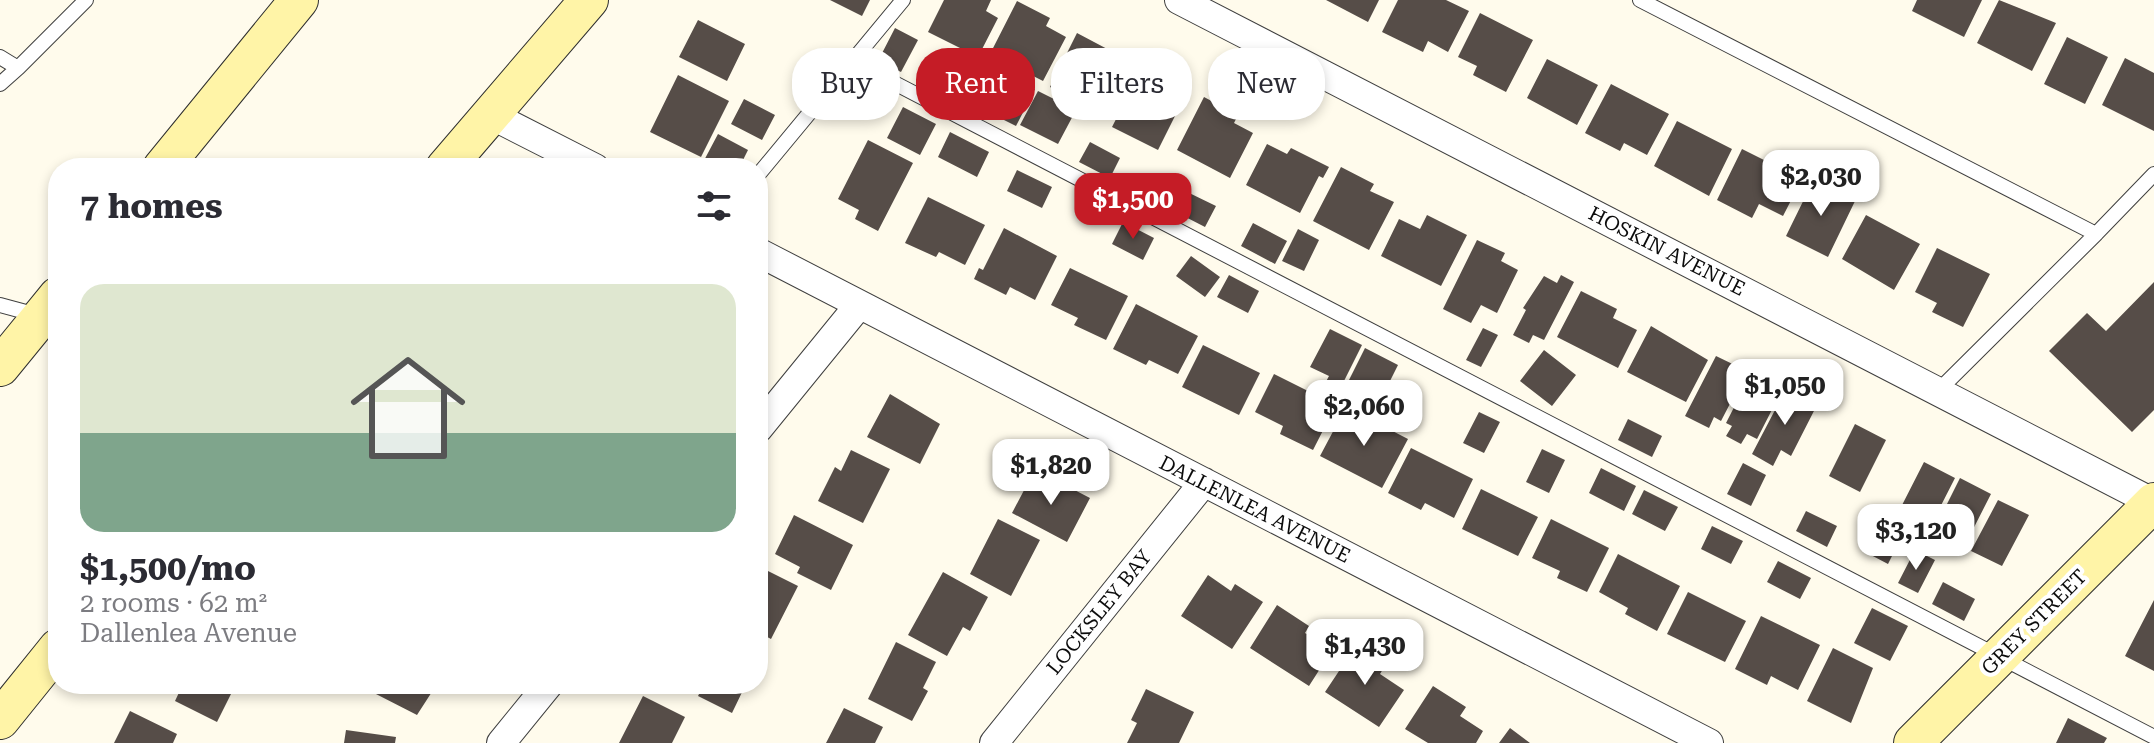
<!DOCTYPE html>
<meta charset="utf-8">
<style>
body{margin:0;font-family:"Roboto Serif",serif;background:#f7f7f7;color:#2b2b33;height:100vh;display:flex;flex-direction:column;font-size:30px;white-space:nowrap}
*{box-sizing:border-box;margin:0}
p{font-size:26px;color:#7c7c81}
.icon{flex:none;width:44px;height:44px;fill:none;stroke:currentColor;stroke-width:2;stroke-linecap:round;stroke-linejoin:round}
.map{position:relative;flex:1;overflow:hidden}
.sheet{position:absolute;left:48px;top:158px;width:720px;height:536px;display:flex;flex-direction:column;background:#fff;border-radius:32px;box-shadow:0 4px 12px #0003}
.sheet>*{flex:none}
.banner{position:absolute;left:792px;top:48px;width:760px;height:72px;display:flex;gap:16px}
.price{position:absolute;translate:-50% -68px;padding:0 18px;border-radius:16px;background:#fff;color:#222;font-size:26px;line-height:52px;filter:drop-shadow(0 2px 4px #0008)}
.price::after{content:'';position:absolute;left:50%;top:48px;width:24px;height:18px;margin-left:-12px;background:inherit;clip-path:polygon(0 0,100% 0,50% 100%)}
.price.active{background:#c51c26;color:#fff}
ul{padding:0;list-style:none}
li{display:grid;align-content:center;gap:16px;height:424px;padding:0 32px}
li+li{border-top:2px solid #e1e1e2}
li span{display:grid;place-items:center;height:248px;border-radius:24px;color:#555}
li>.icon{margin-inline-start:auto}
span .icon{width:144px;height:144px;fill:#fffc;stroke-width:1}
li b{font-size:34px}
h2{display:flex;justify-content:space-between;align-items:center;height:96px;padding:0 32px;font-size:34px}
.pill{padding:0 28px;border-radius:32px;background:#fff;box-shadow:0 4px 12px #0003;font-size:28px;line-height:72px}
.pill.active{background:#c51c26;color:#fff}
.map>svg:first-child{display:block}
</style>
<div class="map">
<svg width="2154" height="743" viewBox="0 0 2154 743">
<rect width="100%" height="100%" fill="#fffbec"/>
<!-- building -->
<path fill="#564d48" d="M830 0H870L862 16Z
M944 0H991L986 11 998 18 978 57 928 32Z
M1326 0H1379L1368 22Z
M1398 0H1446L1469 11 1448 52 1428 41 1423 52 1382 32Z
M1917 0H1982L1964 37 1912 11Z
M1999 0 2056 23 2032 71 1977 43Z
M1017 1 1050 18 1046 26 1066 37 1043 81 990 54Z
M1480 13 1533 40 1506 92 1473 75 1477 66 1458 57Z
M698 20 745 44 727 81 679 57Z
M895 28 918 40 901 72 878 61Z
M1077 33 1111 51 1108 57 1129 68 1105 115 1050 87Z
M2067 37 2108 57 2085 104 2044 84Z
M2125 58 2154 73V131L2102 105Z
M1547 59 1598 85 1577 125 1527 98Z
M1142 68 1178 87 1168 105 1178 110 1158 150 1112 127Z
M678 75 729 101 701 157 650 132Z
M1009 76 1035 89 1016 126 990 113Z
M1611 84 1669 114 1647 155 1624 143 1620 151 1585 133Z
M1038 91 1076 110 1058 144 1020 125Z
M1204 97 1238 115 1234 123 1253 133 1230 178 1177 150Z
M744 99 775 115 762 140 731 124Z
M903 107 936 124 920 155 887 138Z
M1677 121 1732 149 1709 196 1654 166Z
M950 132 989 152 977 177 938 157Z
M718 134 748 150 739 168H700Z
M868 140 913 163 878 231 855 219 859 210 838 199Z
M1090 142 1120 158 1110 178 1079 162Z
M1267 144 1287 154 1291 148 1329 167 1323 178 1319 176 1300 213 1246 185Z
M1742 149 1802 179 1783 216 1759 204 1752 218 1717 200Z
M1341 167 1374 184 1370 191 1394 202 1369 250 1313 221Z
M1017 170 1052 187 1042 208 1007 191Z
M1814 179 1856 199 1828 257 1786 236Z
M1181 189 1216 206 1205 227 1170 209Z
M928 197 985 225 965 265 939 252 936 257 905 243Z
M1427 215 1467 235 1441 286 1381 256 1399 219 1420 229Z
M1866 215 1920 244 1894 290 1842 259Z
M1123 222 1154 238 1143 260 1112 244Z
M1253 223 1287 241 1275 264 1241 246Z
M1004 228 1057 256 1035 300 1010 287 1006 295 974 279 979 268 983 270Z
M1298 229 1319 240 1304 271 1282 261Z
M1477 240 1505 253 1501 261 1518 270 1497 313 1481 305 1471 323 1443 309Z
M1937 248 1990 274 1963 327 1932 312 1937 303 1915 292Z
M1191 256 1220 277 1205 297 1176 276Z
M1070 268 1128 296 1106 340 1074 325 1078 318 1051 305Z
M1229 275 1259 291 1248 313 1217 297Z
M1561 275 1574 282 1544 340 1533 335 1529 343 1513 335 1526 310 1523 308 1544 276 1557 283Z
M2154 282V410L2132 432 2049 351 2087 313 2106 331Z
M1581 291 1617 309 1613 318 1637 330 1618 368 1557 337Z
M1136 304 1198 336 1178 374 1149 360 1146 365 1113 349Z
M1651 326 1708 360 1686 402 1627 372Z
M1483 328 1498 335 1481 367 1466 360Z
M1330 329 1362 345 1336 397 1322 389 1329 376 1310 367Z
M1203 345 1260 373 1239 415 1182 387Z
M1365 348 1398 365 1381 399 1348 382Z
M1544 350 1576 375 1552 406 1520 381Z
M1716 356 1747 371 1721 421 1714 417 1709 428 1685 416Z
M1752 372 1783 388 1757 439 1747 434 1741 444 1726 436 1732 426 1726 423Z
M1274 374 1336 405 1313 450 1280 434 1283 426 1255 412Z
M1786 389 1817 405 1791 456 1781 450 1773 466 1752 454Z
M890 394 940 424 920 464 867 437Z
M1346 407 1408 439 1382 488 1320 456Z
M1479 412 1500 422 1484 453 1463 443Z
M1628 419 1662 436 1652 457 1618 440Z
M1855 424 1886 440 1860 492 1829 476Z
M1411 448 1473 479 1454 518 1425 503 1421 510 1388 493Z
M1542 449 1565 460 1549 493 1526 482Z
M851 450 890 469 863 523 818 501 835 467 841 471Z
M1924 462 1955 478 1929 529 1898 513Z
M1743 463 1766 475 1751 506 1727 494Z
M1601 468 1636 486 1624 511 1589 493Z
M1032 475 1058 488 1061 483 1090 498 1067 542 1012 513Z
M1960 478 1991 494 1965 545 1934 530Z
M1481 489 1538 517 1518 556 1462 529Z
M1644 490 1678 507 1665 531 1632 514Z
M1998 500 2029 515 2002 566 1971 551Z
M1806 511 1837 526 1827 547 1796 531Z
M794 515 853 545 831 590 797 573 800 567 775 554Z
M998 519 1040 540 1011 596 970 574Z
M1551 519 1609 548 1587 592 1557 578 1560 571 1532 558Z
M1712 526 1743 541 1731 564 1701 549Z
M1883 527 1902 536 1888 564 1869 554Z
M1915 550 1935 560 1918 593 1898 583Z
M1618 554 1680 586 1657 631 1625 614 1628 608 1599 592Z
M1778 561 1811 578 1800 599 1767 582Z
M758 566 798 586 771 639 758 632Z
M943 572 988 597 970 631 963 627 947 656 908 635Z
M1208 575 1231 591 1235 584 1263 602 1232 649 1181 616Z
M1943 582 1975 599 1964 621 1932 604Z
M1688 592 1746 621 1725 662 1667 634Z
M2154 600V671L2125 656Z
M1277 605 1309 626 1305 633 1332 650 1309 686 1250 648Z
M1872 608 1908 626 1890 661 1854 643Z
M1761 616 1820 645 1798 690 1771 676 1767 685 1735 669Z
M896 642 936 662 923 688 928 691 912 721 868 699Z
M1357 644 1386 664 1380 674 1404 690 1379 727 1325 692Z
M1833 648 1873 668 1851 723 1807 701Z
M183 684H236L217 722 175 701Z
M378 684H437L417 715 374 693Z
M690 684H746L732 713 698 696 701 690Z
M1433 686 1466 707 1460 716 1483 731 1476 743H1428L1405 729Z
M1146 689 1194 712 1179 743H1127L1137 723 1131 720Z
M643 696 685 717 672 743H619Z
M844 708 883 727 875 743H826Z
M130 711 177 734 173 743H114Z
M2068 718 2107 738 2104 743H2056Z
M1510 728 1530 743H1499Z
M346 730 396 737 395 743H344Z"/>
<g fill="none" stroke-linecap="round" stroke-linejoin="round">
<!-- lane casing -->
<g stroke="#3f3f3f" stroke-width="16">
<path id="lane" d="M1640 0 2096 234 1938 391
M0 57 18 68 0 84
M852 61 2154 737
M18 68 86 0
M758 175 903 0
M2096 234 2154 174
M0 305 37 315"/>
</g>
<!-- street casing -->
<g stroke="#3f3f3f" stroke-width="30">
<path id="street" d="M1179 0 2154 503
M489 114 595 168
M758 252 1709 743
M758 429 859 305
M501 743 549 684
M994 743 1204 482"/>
</g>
<!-- secondary casing -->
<g stroke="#2e2e2e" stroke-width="40">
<path id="secondary" d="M162 168 299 0
M445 168 589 0
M0 367 58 296
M0 720 58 648
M1913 743 2154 502"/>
</g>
<!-- lane -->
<use href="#lane" stroke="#fff" stroke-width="14"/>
<!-- street -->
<use href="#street" stroke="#fff" stroke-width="28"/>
<!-- secondary -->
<use href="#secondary" stroke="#fff4a7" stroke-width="38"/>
</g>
<g text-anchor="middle" stroke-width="8" stroke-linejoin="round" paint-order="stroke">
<!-- street labels -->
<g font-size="20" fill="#0c0c0c" stroke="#fff">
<text transform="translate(1667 251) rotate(27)" y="7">HOSKIN AVENUE</text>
<text transform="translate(1255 509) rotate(27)" y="7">DALLENLEA AVENUE</text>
<text transform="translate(1099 612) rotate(-51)" y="7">LOCKSLEY BAY</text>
<text transform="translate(2034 622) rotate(-45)" y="7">GREY STREET</text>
</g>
</g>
</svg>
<b class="price" style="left:1821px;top:218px">$2,030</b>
<b class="price active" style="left:1133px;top:241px">$1,500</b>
<b class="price" style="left:1785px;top:427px">$1,050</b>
<b class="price" style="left:1364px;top:448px">$2,060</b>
<b class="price" style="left:1051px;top:507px">$1,820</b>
<b class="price" style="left:1916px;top:572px">$3,120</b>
<b class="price" style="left:1365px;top:687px">$1,430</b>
<div class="banner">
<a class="pill">Buy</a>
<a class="pill active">Rent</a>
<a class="pill">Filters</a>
<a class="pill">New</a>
</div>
<section class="sheet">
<h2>7 homes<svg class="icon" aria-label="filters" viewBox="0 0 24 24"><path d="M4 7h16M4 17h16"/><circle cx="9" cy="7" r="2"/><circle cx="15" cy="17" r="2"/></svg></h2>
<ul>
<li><span style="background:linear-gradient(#dfe7d0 60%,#7fa58c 0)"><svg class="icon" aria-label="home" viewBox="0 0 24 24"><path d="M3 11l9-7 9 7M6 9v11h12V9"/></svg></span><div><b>$1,500/mo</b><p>2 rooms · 62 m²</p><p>Dallenlea Avenue</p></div></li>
</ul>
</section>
</div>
